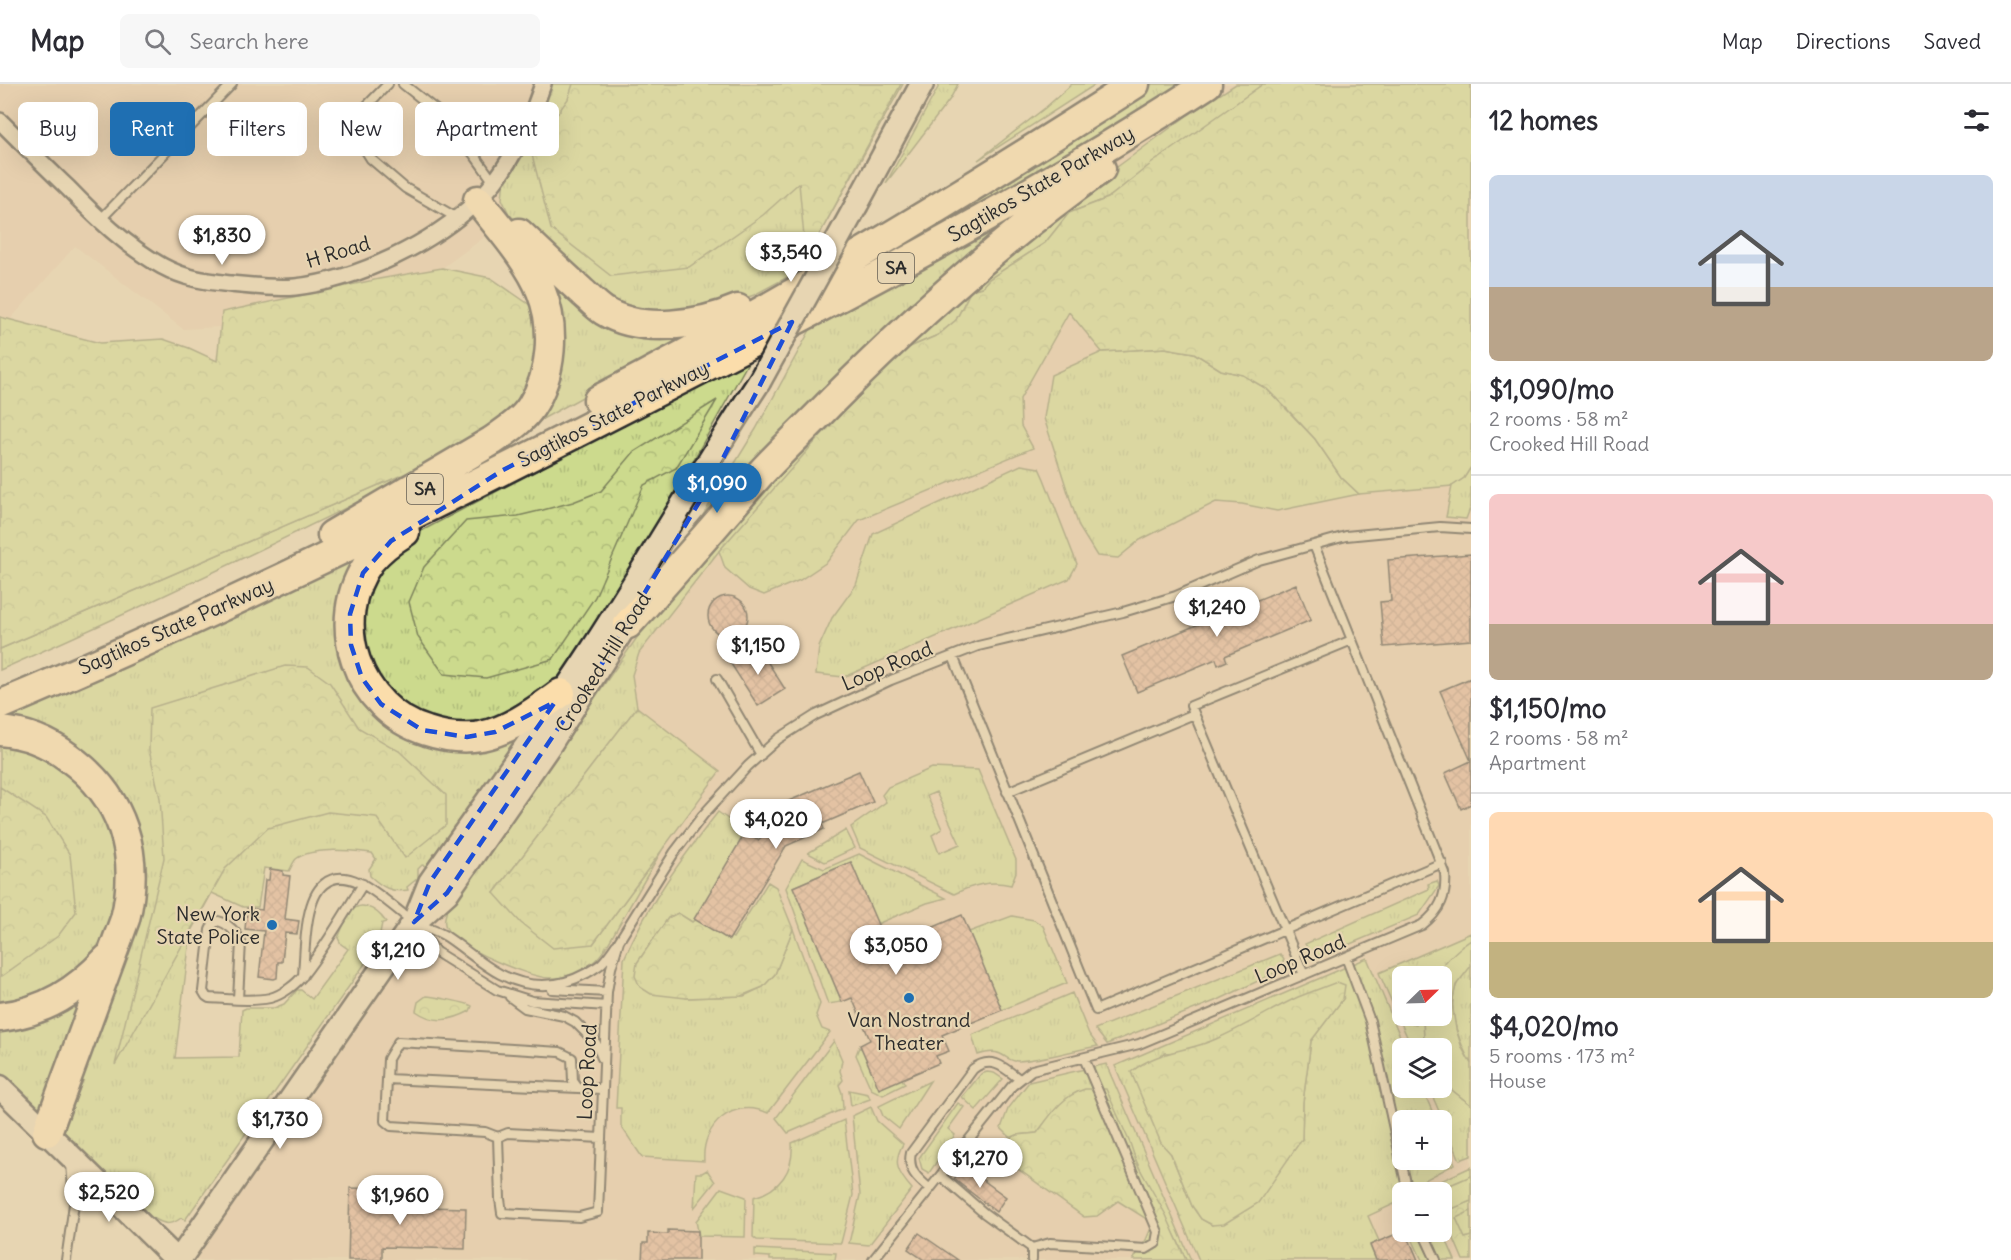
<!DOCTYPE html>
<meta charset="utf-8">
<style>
body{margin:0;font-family:Delius,sans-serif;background:#f7f7f7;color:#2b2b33;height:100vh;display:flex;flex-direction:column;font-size:22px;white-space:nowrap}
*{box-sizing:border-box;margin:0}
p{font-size:20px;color:#7c7c81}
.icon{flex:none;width:33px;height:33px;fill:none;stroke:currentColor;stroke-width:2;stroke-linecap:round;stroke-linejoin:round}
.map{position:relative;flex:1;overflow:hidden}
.details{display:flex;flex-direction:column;background:#fff;width:540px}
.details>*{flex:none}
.hud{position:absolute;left:18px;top:18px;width:570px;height:54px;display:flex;gap:12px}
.needle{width:39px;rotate:67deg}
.fabs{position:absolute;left:1392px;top:882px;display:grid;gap:12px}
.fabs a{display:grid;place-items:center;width:60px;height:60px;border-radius:9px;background:#fff;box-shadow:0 6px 24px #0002;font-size:30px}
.price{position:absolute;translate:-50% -51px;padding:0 14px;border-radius:21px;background:#fff;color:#222;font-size:20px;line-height:39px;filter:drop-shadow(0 2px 3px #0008)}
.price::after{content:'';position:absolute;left:50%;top:36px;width:18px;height:14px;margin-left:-9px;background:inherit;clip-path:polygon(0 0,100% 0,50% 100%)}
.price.selected{background:#1f6fb2;color:#fff}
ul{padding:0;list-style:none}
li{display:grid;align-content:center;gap:12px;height:318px;padding:0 18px}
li+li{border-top:2px solid #e1e1e2}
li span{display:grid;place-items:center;height:186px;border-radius:9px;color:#555}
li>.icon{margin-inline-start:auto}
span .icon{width:108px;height:108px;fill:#fffc;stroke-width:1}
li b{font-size:26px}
h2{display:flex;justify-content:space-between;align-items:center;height:72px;padding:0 18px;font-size:26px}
.tag{padding:0 21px;border-radius:9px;background:#fff;box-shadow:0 6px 24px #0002;font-size:21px;line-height:54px}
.tag.selected{background:#1f6fb2;color:#fff}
header{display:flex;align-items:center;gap:36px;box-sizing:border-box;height:84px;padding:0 30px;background:#fff;border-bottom:2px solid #e1e1e2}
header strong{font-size:28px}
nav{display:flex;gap:33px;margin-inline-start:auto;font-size:21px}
.search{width:420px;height:54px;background:#f7f7f7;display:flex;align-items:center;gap:15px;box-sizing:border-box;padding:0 21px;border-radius:9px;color:#7c7c81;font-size:22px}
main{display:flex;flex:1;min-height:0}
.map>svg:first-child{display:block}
</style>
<header>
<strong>Map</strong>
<div class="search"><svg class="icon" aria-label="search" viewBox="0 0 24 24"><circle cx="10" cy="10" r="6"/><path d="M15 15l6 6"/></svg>Search here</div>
<nav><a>Map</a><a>Directions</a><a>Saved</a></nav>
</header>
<main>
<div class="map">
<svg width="1471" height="1176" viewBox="0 0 1471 1176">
<defs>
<pattern id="grass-tufts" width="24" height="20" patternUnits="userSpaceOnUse" patternTransform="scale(1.5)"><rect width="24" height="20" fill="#ccda8d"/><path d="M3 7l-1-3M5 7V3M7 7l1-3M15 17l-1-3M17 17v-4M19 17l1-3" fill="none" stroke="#afbb7a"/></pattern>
<pattern id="forest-crowns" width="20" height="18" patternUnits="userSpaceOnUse" patternTransform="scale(1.5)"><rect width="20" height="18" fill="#ccda8d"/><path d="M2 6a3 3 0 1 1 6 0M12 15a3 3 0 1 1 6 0" fill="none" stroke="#afbb7a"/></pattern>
<pattern id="building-cross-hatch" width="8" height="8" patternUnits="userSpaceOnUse" patternTransform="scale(1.5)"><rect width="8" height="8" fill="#deab91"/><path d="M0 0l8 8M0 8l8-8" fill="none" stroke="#b48b77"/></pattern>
</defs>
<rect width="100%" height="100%" fill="#e7d5b2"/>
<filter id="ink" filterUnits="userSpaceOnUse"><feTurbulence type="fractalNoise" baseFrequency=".0167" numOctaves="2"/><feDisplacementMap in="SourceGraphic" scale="12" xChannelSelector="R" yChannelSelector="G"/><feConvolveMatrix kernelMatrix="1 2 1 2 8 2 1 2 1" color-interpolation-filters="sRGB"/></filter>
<g filter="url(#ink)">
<!-- built -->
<path fill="#e4c8a8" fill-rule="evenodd" d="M0 0H604L530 120 420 200 292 239 183 245 75 162 0 247Z
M1220 0H1471V1176H182L558 637 708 455 1080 101ZM1402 892H1442V932H1402ZM1402 964H1442V1004H1402ZM1402 1036H1442V1076H1402ZM1402 1108H1442V1148H1402Z"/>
<!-- grass -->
<path fill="url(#grass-tufts)" stroke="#7c825c" stroke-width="1.5" fill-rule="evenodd" d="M551 0H903L799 187 754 211 696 231 639 232 588 208 509 130 502 115 504 95Z
M940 0H958L950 15 886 99Z
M1072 0H1096L978 76 1045 24Z
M1152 0H1191L842 202 846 191Z
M1236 0H1264L1108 114 1069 129 1045 159 989 195 982 203 971 206 956 236 938 251 903 266 719 467 639 569 632 591 637 623 494 809 593 860 662 766C649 788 636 811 623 834 615 847 604 871 592 879 580 887 563 895 549 894 528 893 457 864 447 845 442 838 446 830 448 823L655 528 813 346 1053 130 1188 31Z
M1041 112 692 449 756 345 810 246 750 275 633 484 571 581 543 609 503 636 461 648 418 638 360 574 357 532 373 487 406 455 545 382Z
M542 190 573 214 704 246 517 349Z
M1165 264 1194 269 1221 286 1243 291 1267 305 1315 355 1341 393 1359 410 1277 427 1242 420 1216 418 1140 456 1118 474 1097 472 1079 443 1044 334 1051 291 1102 268Z
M471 361C316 440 160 516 0 586V565Z
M1021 381 1039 384 1044 395 1077 480 1069 495 844 593 816 590 819 563 832 534 856 501 873 450Z
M1471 383V422L1466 435 1446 433 1452 402 1464 394Z
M374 459 339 533 390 642H528L432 778 430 776 427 782 422 781 418 785V794L407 803 408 806C391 809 382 803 370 792L369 785 376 775 372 769C353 767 312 762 296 775 293 778 291 784 289 787L264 784 258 823H243L212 809 191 847 175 974 239 973 242 926 246 924H274L284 920 297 906H301L312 915 348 865 341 860 338 854C344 841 350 817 367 823 375 825 381 831 386 838L382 839 380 849 385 851 185 1136 181 1134C172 1141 165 1141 155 1135L152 1138 63 1050 60 1039 137 802 109 702 0 632Z
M0 655 66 681 111 738 121 804 104 863 61 906 0 926Z
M932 684 978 686 1016 776V788L1011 801C990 796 973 801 954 810L860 764 851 743 886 718 882 711 888 703ZM936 708 960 760 939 769 932 751 942 745 927 712Z
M718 728 748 749 697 834 692 838 678 829 668 834 637 879 686 914 744 912 763 903 775 890 793 845 820 920 816 931 822 945 830 948 768 1029C734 1013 701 1041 704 1077L642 1073 621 1042V1024H616L624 875C647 821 682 774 718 728Z
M846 746 855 764 825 778 808 769Z
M859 770 946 814 927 819 877 840 851 778 793 803 842 918 828 920 786 804 802 775 824 785Z
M1437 797 1439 802 1419 831 1324 871 1317 872 1311 869 1305 860 1429 805 1428 800Z
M1012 832 1034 836 1043 842 1067 899 1002 926 969 848Z
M1471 849V856C1456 866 1445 877 1436 892H1402V932H1411L1410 939 1416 940 1417 932H1423L1424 955 1427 964H1412L1379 889Z
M1280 870 1284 876 1277 888 1220 915 1107 960 1095 945Z
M1367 874 1405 964H1402V1004H1422L1436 1036H1402V1076H1442V1048L1455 1080 1421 1098 1425 1108H1402V1132L1396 1119 1368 1132 1379 1157 1370 1162 1376 1176H1199L1115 982ZM1343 915 1311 957 1303 1018 1302 1055 1212 1141 1201 1135 1192 1122 1171 1070 1165 969 1180 968Z
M1471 882V980C1455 950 1440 907 1471 882Z
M86 905 45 1031 0 993V942Z
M1072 909 1089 950 1098 962C1074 966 1042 976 1018 977 1004 978 1004 962 978 971L972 951Z
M834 957 842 976 840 987 843 996 839 1001 842 1009 843 1025 788 1049 776 1034Z
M859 963 902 995 905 1000 883 1011 871 1005 856 971Z
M1106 980 1191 1176H1186C1171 1136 1144 1102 1130 1061L1059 1021 1037 1049 1017 1051 1011 1054 1001 1044 1008 1025 1029 998Z
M987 988 994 989 1003 995 976 1026 962 1013 981 990Z
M1442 994 1447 1002 1471 1021V1072L1460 1076 1429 1004H1442Z
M930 997 899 1045 883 1032 879 1022Z
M849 1006 868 1010 870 1015 851 1022Z
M958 1019 964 1023 948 1045 955 1051 929 1089 922 1085 919 1074Z
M871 1023 877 1037 903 1060C892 1079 898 1089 912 1105L869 1161 849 1159 860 1111 852 1032Z
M844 1036 853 1111 841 1159 757 1156 753 1153 754 1113C780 1106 794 1086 792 1059Z
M707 1086 715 1098 694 1124 696 1089H702Z
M721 1104 746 1113 745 1153 699 1152 696 1137Z
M1442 1146 1455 1176H1422L1409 1148H1442Z
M755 1165 836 1169 835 1176H815L812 1174 810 1176H770V1173L755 1172Z"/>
<!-- forest -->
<path fill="url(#forest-crowns)" stroke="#7c825c" stroke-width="1.5" d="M573 0H901L806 175 799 99 763 131 689 183 611 192 551 145 531 67 568 15Z
M1263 0H1471V383L1464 394 1452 402 1359 410 1341 393 1315 355 1288 326 1267 305 1243 291 1221 286 1194 269 1165 264 1102 268 1069 228 1020 315 1021 342 1033 364 859 436 827 478 800 496 764 511 749 505 725 484 719 467 822 350 903 266 938 251 956 236 971 206 982 203 989 195 1045 159 1069 129 1108 114 1152 79Z
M442 184 491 194 543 230 530 312 471 361 0 565V233L100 259 163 255 189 264 217 277 222 228 379 195Z
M717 316 676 384 644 401 595 513 553 575 486 594 444 590 418 553 409 518 424 483 466 437 518 432 543 426 573 418 601 407 634 368Z
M285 582 308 583 330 599 359 644 399 667 446 711V741L405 774 376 733 328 728 268 744 225 785 115 981 164 774 160 714 149 666 150 624Z
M637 623 720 687 593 860 553 864 521 839 494 809Z
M0 703 46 733 70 771 76 828 58 852 2 892H0Z
M768 798 776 803 793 845 775 890 763 903 741 912 686 914 651 910 640 903 635 892 637 879 668 834 678 829 692 838 697 834 733 854Z
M1337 898 1345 901 1343 915 1311 957 1303 1018 1302 1055 1258 1119 1224 1140 1212 1141 1201 1135 1192 1122 1171 1070 1161 1059 1131 988C1159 965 1185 969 1216 955 1244 943 1270 926 1298 913 1311 908 1324 903 1337 898Z
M426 912C432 912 468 919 472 922L470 927C451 937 434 940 416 927L418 918Z
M1085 1005H1106L1130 1059 1137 1080 1166 1131 1186 1176H1133L1146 1156 1153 1139 1118 1117 1097 1132 1084 1133 1000 1072 1005 1056 1017 1051 1037 1049C1051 1030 1062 1012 1085 1005Z
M1471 1083V1176H1463L1442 1127V1108H1433L1430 1102Z"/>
<!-- pitch -->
<path fill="#ccda8d" stroke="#7c825c" stroke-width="1.5" d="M1471 856V882L1456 901 1452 919 1456 945 1462 964 1471 980V1021L1447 1002 1442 994V964H1427L1424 955 1423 932H1442V892H1436C1444 877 1456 866 1471 856Z
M1471 1092V1117L1452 1125 1443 1104Z
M1471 1127V1152L1465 1154 1456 1134Z"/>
<!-- building -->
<path fill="url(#building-cross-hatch)" stroke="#2b2b2b" stroke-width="1.5" d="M1471 470V556L1384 563 1380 518 1391 517 1388 476Z
M1296 500 1311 536 1225 572 1227 577 1218 581 1216 575 1137 608 1122 572Z
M708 532a20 20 0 1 1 40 0a20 20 0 1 1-40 0Z
M758 563 785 605 758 622 731 580Z
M1471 594V677L1440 607Z
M1471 677V720L1461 725 1445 689Z
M859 687 873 718 822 740 824 745 786 762 729 856 694 835 745 749 758 756 783 734 777 722Z
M851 778 882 850 895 844 901 857 962 831 1002 926 942 951 949 967 936 972 939 979 879 1005 860 961 870 956 852 914 842 918 793 803Z
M270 785 283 787V791L290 792 285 835 299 837 297 850 285 849 282 878H278L277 894 274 895 259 893 264 847 245 845 247 824 262 826 265 796H269Z
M964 1082 1006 1113 996 1128 954 1095Z
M350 1104 385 1105V1122L466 1124 465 1165 382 1163V1176H348Z
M668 1146 698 1147V1176H642L643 1159H648V1149L668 1150Z
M1401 1148H1406L1418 1176H1376L1370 1161Z
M919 1149 958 1176H924L908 1165Z"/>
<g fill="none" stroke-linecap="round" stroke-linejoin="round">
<!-- lane casing -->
<g stroke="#2b2b2b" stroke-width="12">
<path id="lane" d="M388 0 349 40 371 75 405 104 457 134
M403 0 441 30 475 72 493 97
M100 136 232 0
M953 572 1096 926 1442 779
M717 595 761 671
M1007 708 1194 630
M415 839 436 868 497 906 532 917 607 922
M1346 873 1370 937 1408 1108
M1304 891 1191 622 1352 556
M303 892C305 867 304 816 324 800 352 777 391 824 414 838 424 844 437 846 447 853 465 865 481 880 500 890 529 905 558 905 587 889 591 886 598 883 602 879 607 874 612 867 616 861
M552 905 607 908
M510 913 525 924 564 932 575 938 596 959 602 974
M238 915 241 858C237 848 227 839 218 837L213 840 210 846 203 907 206 912 209 914C229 915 251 918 270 914 282 911 297 900 304 890 326 862 344 830 363 800
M387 995 578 1004
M498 1053 485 1048 391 1042 385 1037 388 975 398 958 560 968 572 974 573 997 578 1004 602 1005
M601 1054 508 1049 498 1053 500 1115 502 1129 579 1133 598 1128 607 908 611 884 619 857 674 769 703 731 748 682 778 655 816 631 891 596 978 562 1123 528 1176 512 1259 476 1292 467 1346 452 1440 443 1471 445
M941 1092 984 1129 1032 1164V1176
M930 1105C918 1095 907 1086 911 1069L973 985C991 971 1004 983 1019 995
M1423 1148 1436 1176
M1032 1164 1050 1159 1146 1165 1156 1159 1158 1148 1084 974
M66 1176 74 1120 71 1079
M873 1176 1012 1002 1032 986 1139 960 1422 841C1440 827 1447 812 1445 789L1314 461"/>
</g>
<!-- street casing -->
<g stroke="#2b2b2b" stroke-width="20">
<path id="street" d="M0 37C23 60 45 82 68 104 96 133 126 162 162 182 186 195 205 197 231 200 252 202 274 205 295 203 357 196 432 160 477 117 509 87 529 42 543 0"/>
</g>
<!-- secondary casing -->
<g stroke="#2b2b2b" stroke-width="27">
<path id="secondary" d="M857 120 922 0
M417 836 447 809 549 662 636 525
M0 1003 177 1176
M179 1176 414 838 430 798C484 721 540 645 591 567 649 478 701 386 759 298"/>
</g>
<!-- highway casing -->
<g stroke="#2b2b2b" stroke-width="33">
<path id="highway" d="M519 149C539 168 559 187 580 206 588 213 596 222 604 227 641 250 701 241 738 225
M598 316C782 221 961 112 1135 0
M405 448C392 456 380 465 370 477 326 537 357 626 427 647 445 653 463 655 481 652 511 646 537 626 561 609
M332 451 492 357C506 347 522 337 531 323 552 291 556 244 541 207 528 175 499 144 478 116
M628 540C673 491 716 440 760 390 783 365 809 341 833 316 916 233 1004 153 1101 85
M0 621C216 530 426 426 635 319 829 220 1024 119 1207 0
M0 647C25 649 48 658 68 673 123 712 141 771 125 835L47 1048
M0 933C45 928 77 907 107 875"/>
</g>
<!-- lane -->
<use href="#lane" stroke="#e7d5b2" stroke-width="8"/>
<!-- street -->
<use href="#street" stroke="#e7d5b2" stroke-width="15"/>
<!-- secondary -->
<use href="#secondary" stroke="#e7d5b2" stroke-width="22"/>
<!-- highway -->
<use href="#highway" stroke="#fbddab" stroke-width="28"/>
<!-- secondary-bridge casing -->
<g stroke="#2b2b2b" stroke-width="27" stroke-linecap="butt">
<path id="secondary-bridge" d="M759 298 857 120"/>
</g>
<!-- secondary-bridge -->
<use href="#secondary-bridge" stroke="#e7d5b2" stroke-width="22"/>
</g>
</g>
<!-- marked area -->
<path d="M0 0H1471V1176H0ZM792 238 710 400 603 578 447 809 414 838 430 798 555 618 495 648 467 653 422 646 381 620 362 594 351 561 350 530 363 489 391 457 503 386Z" fill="#e7d5b2" fill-opacity=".55" fill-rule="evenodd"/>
<path fill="none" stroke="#1d4ed8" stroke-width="4.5" stroke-dasharray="12 8" stroke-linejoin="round" d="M792 238 710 400 603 578 447 809 414 838 430 798 555 618 495 648 467 653 422 646 381 620 362 594 351 561 350 530 363 489 391 457 503 386Z"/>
<!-- markers -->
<g fill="#1f6fb2" stroke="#e7d5b2" stroke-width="2">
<circle cx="272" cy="841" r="6"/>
<circle cx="909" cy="914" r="6"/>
</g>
<g text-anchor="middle" stroke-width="4.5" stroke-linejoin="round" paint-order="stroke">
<!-- shield labels -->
<g fill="#e7d5b2" stroke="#635e54" stroke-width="1.5">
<rect x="878" y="169" width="36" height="30" rx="4.5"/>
<rect x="407" y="390" width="36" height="30" rx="4.5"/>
</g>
<g font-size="18" font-weight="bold" fill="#2b2b2b">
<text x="896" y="190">SA</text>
<text x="425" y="411">SA</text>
</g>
<!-- street labels -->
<g font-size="20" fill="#2b2b2b" stroke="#e7d5b2">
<text transform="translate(1041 100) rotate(-30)" y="7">Sagtikos State Parkway</text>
<text transform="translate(338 168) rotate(-17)" y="7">H Road</text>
<text transform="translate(613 330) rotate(-27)" y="7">Sagtikos State Parkway</text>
<text transform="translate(176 542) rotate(-24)" y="7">Sagtikos State Parkway</text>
<text transform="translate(603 578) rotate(-58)" y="7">Crooked Hill Road</text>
<text transform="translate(887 582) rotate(-23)" y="7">Loop Road</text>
<text transform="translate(1300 875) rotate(-23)" y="7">Loop Road</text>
<text transform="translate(587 988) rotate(-87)" y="7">Loop Road</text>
</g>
<!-- poi labels -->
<g font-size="20" fill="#2b2b2b" stroke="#e7d5b2" text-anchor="end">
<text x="260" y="837">New York<tspan x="260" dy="23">State Police</tspan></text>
<text x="909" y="943" text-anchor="middle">Van Nostrand<tspan x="909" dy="23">Theater</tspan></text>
</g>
</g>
</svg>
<div class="fabs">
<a><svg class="needle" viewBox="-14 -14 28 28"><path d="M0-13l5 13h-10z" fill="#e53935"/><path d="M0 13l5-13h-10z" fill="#7c7c81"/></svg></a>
<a><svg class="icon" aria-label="layers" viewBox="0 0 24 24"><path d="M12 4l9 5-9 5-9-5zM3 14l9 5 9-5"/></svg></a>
<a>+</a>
<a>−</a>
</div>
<b class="price" style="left:222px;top:182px">$1,830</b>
<b class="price" style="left:791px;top:199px">$3,540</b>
<b class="price selected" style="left:717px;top:430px">$1,090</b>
<b class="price" style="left:1217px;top:554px">$1,240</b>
<b class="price" style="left:758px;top:592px">$1,150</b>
<b class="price" style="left:776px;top:766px">$4,020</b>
<b class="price" style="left:896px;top:892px">$3,050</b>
<b class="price" style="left:398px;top:897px">$1,210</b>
<b class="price" style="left:280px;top:1066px">$1,730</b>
<b class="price" style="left:980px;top:1105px">$1,270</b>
<b class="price" style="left:109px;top:1139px">$2,520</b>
<b class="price" style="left:400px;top:1142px">$1,960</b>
<div class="hud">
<a class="tag">Buy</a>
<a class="tag selected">Rent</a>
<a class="tag">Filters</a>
<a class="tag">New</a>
<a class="tag">Apartment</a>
</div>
</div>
<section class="details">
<h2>12 homes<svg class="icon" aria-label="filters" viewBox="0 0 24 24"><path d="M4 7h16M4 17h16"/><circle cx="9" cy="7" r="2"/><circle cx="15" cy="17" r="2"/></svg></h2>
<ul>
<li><span style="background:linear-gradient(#c9d6e8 60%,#b9a48a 0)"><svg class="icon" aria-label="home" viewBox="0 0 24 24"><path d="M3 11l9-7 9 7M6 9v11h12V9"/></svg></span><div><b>$1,090/mo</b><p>2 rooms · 58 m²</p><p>Crooked Hill Road</p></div></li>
<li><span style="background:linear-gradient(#f6c9c9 70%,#b9a48a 0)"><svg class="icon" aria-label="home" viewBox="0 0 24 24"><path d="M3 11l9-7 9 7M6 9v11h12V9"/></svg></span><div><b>$1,150/mo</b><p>2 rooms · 58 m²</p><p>Apartment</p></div></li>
<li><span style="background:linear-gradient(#ffd9b3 70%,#c2b280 0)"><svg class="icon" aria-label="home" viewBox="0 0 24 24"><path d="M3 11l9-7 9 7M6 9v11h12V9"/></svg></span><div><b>$4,020/mo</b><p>5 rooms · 173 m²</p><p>House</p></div></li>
</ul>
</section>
</main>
